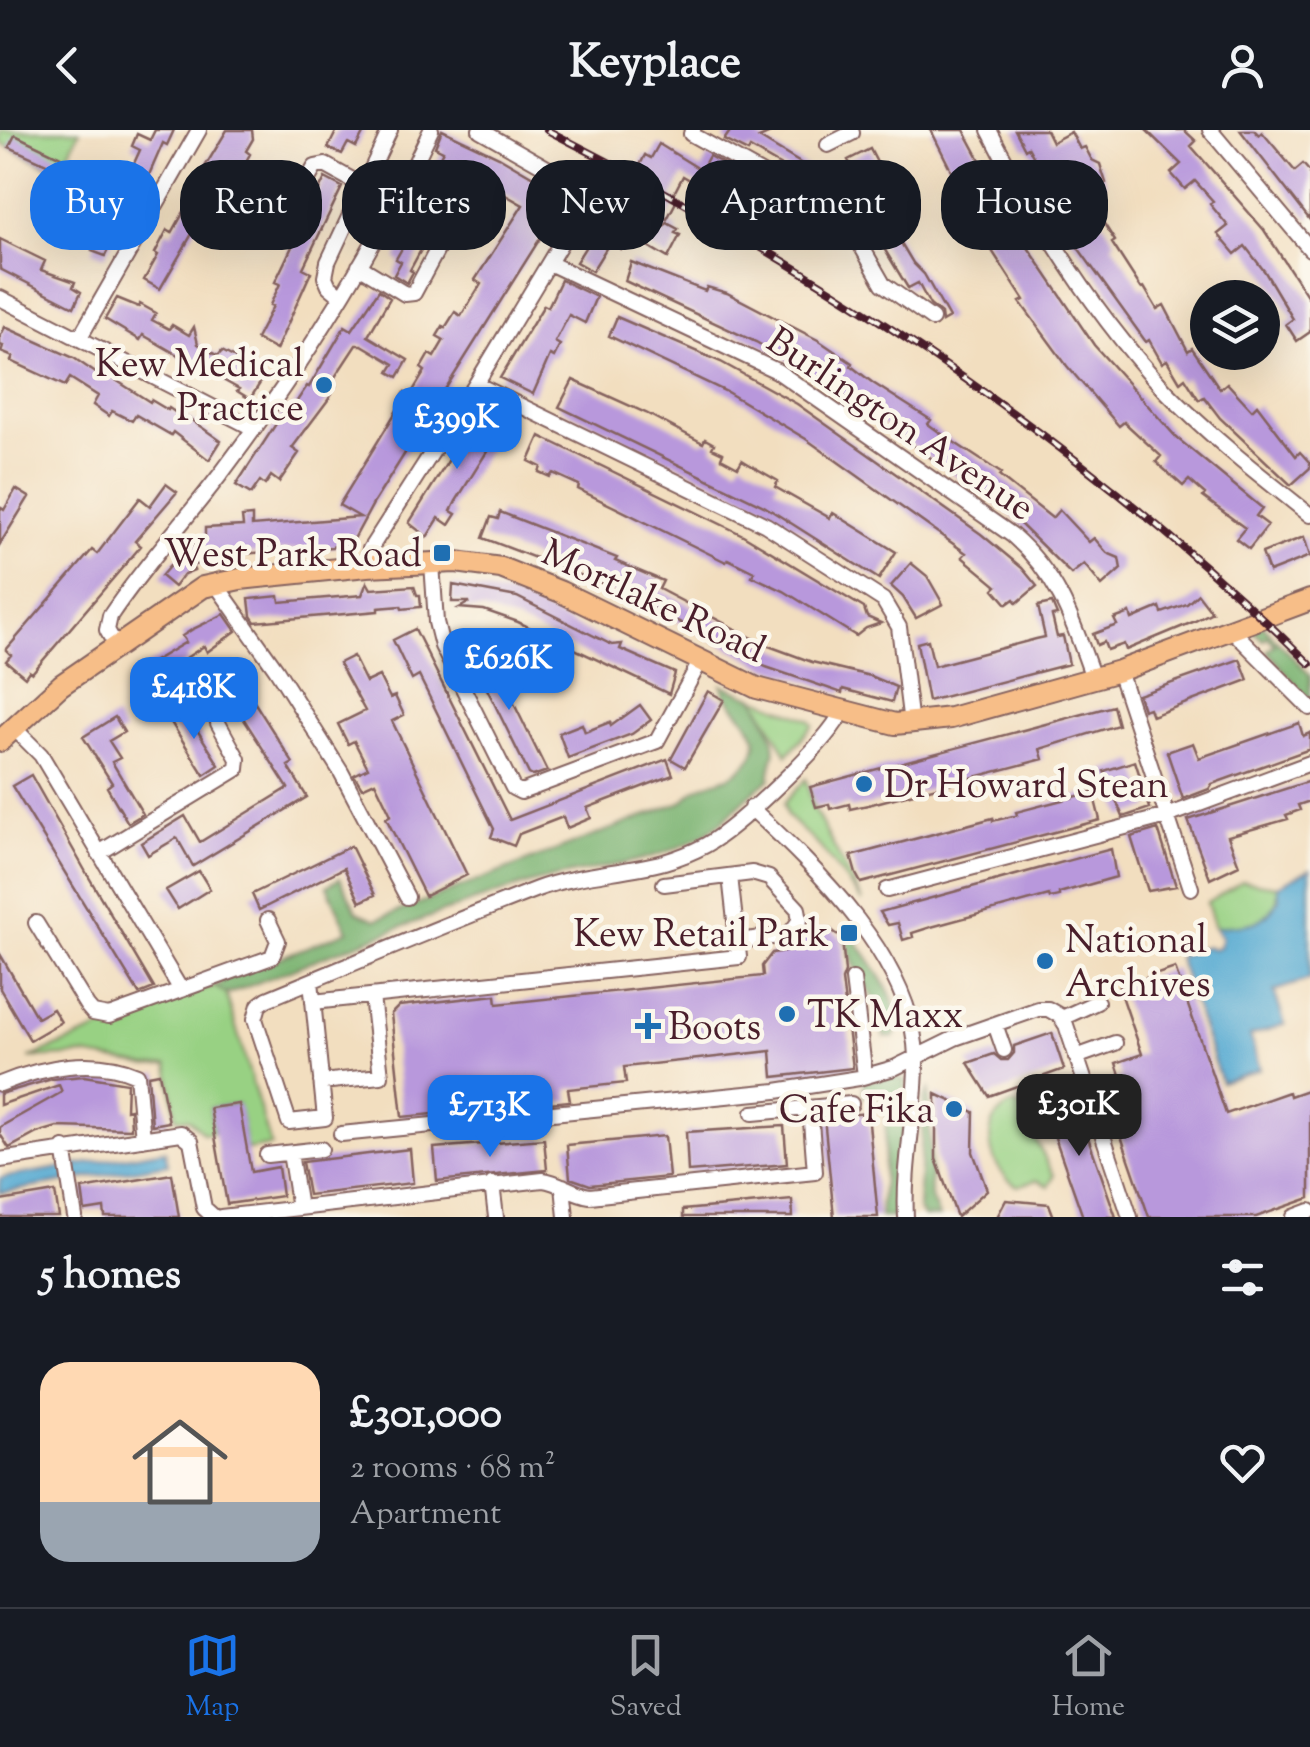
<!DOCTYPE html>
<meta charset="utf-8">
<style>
body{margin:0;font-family:"Sorts Mill Goudy",serif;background:#242831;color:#f1f3f6;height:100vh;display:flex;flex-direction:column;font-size:38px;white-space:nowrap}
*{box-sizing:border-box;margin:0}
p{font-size:32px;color:#9ea1a6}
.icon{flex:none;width:55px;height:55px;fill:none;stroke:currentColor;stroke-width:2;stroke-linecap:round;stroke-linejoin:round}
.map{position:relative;height:1087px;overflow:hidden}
.details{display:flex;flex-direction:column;background:#171b24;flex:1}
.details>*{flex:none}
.guide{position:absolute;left:30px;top:30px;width:1250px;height:90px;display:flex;gap:20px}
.fabs{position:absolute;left:1190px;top:150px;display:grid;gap:20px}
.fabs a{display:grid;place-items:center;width:90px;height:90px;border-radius:50%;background:#171b24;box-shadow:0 10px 40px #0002;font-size:50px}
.price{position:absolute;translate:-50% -85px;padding:0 22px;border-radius:20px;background:#1a73e8;color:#fff;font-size:32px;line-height:65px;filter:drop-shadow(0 2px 5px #0008)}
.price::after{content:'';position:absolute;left:50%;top:60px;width:30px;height:22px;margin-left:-15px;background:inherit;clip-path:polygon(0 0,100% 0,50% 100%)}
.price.on{background:#222;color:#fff}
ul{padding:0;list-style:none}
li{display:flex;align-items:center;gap:30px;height:250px;padding:0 40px}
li+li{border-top:2px solid #363941}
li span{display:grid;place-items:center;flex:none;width:280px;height:200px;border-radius:30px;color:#555}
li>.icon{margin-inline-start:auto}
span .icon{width:120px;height:120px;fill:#fffc;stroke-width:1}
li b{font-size:42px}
h2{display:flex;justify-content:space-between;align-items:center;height:120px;padding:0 40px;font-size:42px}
.chip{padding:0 35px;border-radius:40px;background:#171b24;box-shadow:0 10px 40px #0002;font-size:35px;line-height:90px}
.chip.on{background:#1a73e8;color:#fff}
header{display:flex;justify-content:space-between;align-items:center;height:130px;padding:0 40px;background:#171b24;font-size:45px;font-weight:700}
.dock{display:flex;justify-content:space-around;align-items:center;height:140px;border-top:2px solid #363941;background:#171b24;font-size:28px;color:#9ea1a6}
.dock a{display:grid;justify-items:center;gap:5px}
.dock .on{color:#1a73e8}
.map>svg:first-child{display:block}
</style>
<header><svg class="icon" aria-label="back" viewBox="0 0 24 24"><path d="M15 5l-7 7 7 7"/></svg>Keyplace<svg class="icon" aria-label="person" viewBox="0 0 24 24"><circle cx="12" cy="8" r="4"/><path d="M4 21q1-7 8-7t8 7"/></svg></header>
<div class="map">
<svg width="1310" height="1087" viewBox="0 0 1310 1087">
<rect width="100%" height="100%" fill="#fbf7ec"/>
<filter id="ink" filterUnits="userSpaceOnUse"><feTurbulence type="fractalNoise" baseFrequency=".01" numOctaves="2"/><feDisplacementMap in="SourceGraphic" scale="20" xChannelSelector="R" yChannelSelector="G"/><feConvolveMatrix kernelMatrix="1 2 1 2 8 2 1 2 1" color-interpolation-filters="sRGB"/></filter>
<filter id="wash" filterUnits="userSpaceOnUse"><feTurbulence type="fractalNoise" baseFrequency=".0048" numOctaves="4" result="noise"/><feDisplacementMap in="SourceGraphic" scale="40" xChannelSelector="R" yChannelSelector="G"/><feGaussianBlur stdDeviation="2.25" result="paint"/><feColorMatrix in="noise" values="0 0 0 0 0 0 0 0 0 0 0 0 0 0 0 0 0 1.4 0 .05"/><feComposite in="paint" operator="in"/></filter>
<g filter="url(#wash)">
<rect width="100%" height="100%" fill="#f2debf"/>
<!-- green -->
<path fill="#98d183" stroke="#717857" stroke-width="2.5" d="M0 0H80L60 42 0 13Z
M755 568 810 590 813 595 787 625Z
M806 649 813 677 863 772 820 717 787 686 784 673Z
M1242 751 1278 756C1280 799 1243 793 1215 798L1207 773Z
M223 853 271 1016 247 1020 238 974 210 978 214 1002 204 1004 189 989 176 988 168 935 147 936 84 925 29 928 177 868Z
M1012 975 1028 979 1034 1007 1054 1045 1049 1056 1037 1050 1018 1056C989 1042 976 989 1012 975Z"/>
<!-- forest -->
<path fill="#7ab371" stroke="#62694e" stroke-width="2.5" d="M1261 494 1310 545V571L1267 521 1275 514 1267 506 1263 510 1251 499Z
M722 555 755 568C762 584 778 607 774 625 772 635 769 638 770 649 744 666 727 692 700 707 650 736 586 737 532 753 429 784 331 824 231 863L226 864 214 856 223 853 222 850 348 801 327 756 340 748 357 782 376 790 684 671C704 646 724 656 744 636 779 602 726 581 722 555Z
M850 801C866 827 912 879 893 908L884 907 877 874 854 835 845 806Z
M893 947 906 950 899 1087H880L888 967 863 966 864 951Z
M929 960 931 1068 939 1087H923L918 1078 924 969Z"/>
<!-- water -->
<path fill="#56aad2" stroke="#50647e" stroke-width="2.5" d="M1310 739V849L1274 861 1285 894 1250 906 1260 939 1221 952 1178 827 1206 816 1213 819 1219 817 1222 808 1215 798C1245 792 1259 802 1279 769L1278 756Z
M165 1020 168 1034 0 1063V1048Z"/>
<g id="blocks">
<!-- building -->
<path fill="#b898dc" d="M155 0H174L167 15 163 13 145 54 141 52 105 126 92 121 96 113 93 111 117 60 110 57 116 45 120 46 124 36 131 40 140 20 132 16 137 4 150 10Z
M227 0H252L253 9 246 21 250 24 236 49 232 51 219 44 202 76 207 78 160 159 144 150 158 125 155 123 167 100 172 103 192 67 188 65Z
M337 0H365L356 17 348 13 342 24 328 18Z
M442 0 499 27 574 71 559 95 551 91 373 374 354 409 348 408V412L332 417 202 427 203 431 192 436 194 440 184 444 174 457 161 446 175 430 187 424 185 420 196 414 194 411 205 406V398L243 396 242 387 252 386V396L360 387 339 375 402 272 400 271 405 262 410 266 425 241 421 238 429 224 434 227 444 210 437 206 443 196 445 198 455 182 461 186 481 154 475 150 523 75 474 47 455 83 420 62 443 21 435 17Z
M731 0H777L759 8 850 63 844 72 750 18 748 22 724 10Z
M931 0H964L1023 110 1094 215 1177 308 1262 378 1256 386 1268 395 1249 419 1236 409 1245 398 1203 367 1205 364 1189 350 1183 356 1156 332 1161 326 1124 292 1119 296 1067 236 1020 172 1024 170 987 113Z
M1015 0H1046L1052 12 1071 2 1080 19 1085 17 1092 30 1100 34 1106 53 1083 65 1093 83 1100 94 1103 92 1115 111 1112 113 1141 158 1144 157 1157 179 1164 175 1188 221 1192 218 1220 259 1227 253 1252 280 1257 275 1296 326 1300 322 1310 333V338L1291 355 1220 288 1204 267 1199 270 1185 248 1180 252 1167 230 1162 233 1149 210 1146 212 1071 108 1059 89 1065 85 1028 17 1025 19Z
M1146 0H1184L1196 11 1191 16 1264 100 1310 170V202L1297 211 1286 194 1293 189 1265 142 1245 116 1235 124 1218 104 1228 96 1210 74 1213 71 1195 51 1185 59 1171 43 1181 34Z
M1240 0H1254L1259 5 1262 2 1295 41 1303 34 1310 42V90Z
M15 5 61 27 55 38 9 17Z
M659 14 701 40 709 26 727 36 724 40 831 102 825 112 715 49 709 61 683 46 671 69 676 72 667 89 658 84 659 75 653 69H645L640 74 625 65 645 25 651 28Z
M870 19 885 48 864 60 848 30Z
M325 48 342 57 303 138 311 142 276 220 256 209 273 176 270 175 280 154 275 152Z
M851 64 882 81 913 133 924 144 949 188 942 192 941 184 930 175 918 153 908 158Z
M419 88 434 96 410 140 413 142 407 153 394 145 401 132 396 129Z
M603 89 628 107 621 119 610 112 592 141 576 132Z
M667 93 678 99 675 103 680 105 668 128 636 109 654 107Z
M0 109 45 131 41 140 75 152 73 157 81 162 74 177 0 139Z
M631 132 705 161 707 157 727 163 818 210 852 233 851 236 873 253 931 290 928 294 946 307 1001 343 999 346 1052 388 1059 380 1089 412 1094 408 1107 423 1119 428 1121 439 1102 456 1084 434 1071 444 1011 385 821 250 756 212 625 151Z
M561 150 596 167 585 193 569 185 555 212 560 215 554 227 550 225 533 264 500 248 544 175 548 177Z
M379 160 390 168 368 206 408 230 398 247 389 242 394 234 362 215H356L331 253 336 256 328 270 292 318 299 323 279 352 271 346 265 355 260 351 251 364 236 355 287 277 291 280 307 256 309 257 345 196 352 200Z
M117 168 139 177 140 174 156 183 152 190 169 199 172 195 189 205 194 197 198 214 218 226 222 221 252 237 264 247 250 269 237 261 239 259 176 224 143 205 140 210 105 189Z
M617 187 721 232 797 274 981 404 1022 438 1037 456 1017 473 1014 469 1007 474 994 459 997 456 962 427 966 423 806 309 727 262 609 206Z
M5 197 74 228 97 244 109 249 111 247 150 272 151 270 168 280 169 278 185 289 187 287 221 311 209 330 173 302 171 305 136 285 132 291 112 281 109 286 93 275 98 266 70 248 65 256 11 231 13 227 1 222 3 216 0 215V207Z
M573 250 646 283 703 313 705 309 714 314 712 318 723 323 721 328 738 337 742 330 752 336 778 351 775 357 830 388 833 383 896 422 879 449 764 376 559 277Z
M486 271 502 281 491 299 498 304 456 371 451 381 456 384 449 395 439 388 427 407 409 393Z
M540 306 743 405 864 478 867 487 881 493 866 498 856 506 784 461 752 446 754 442 728 429 726 432 578 359 579 355 553 343 550 347 539 342 541 337 529 331Z
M166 354 177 362 135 411 141 416 32 543 29 541 25 547 6 531 11 525 6 520 92 420 97 424 140 368 150 376Z
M16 359 29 367 0 414V377L4 380Z
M500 382 617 428 615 431 663 451 659 459 766 515 812 532 870 546 896 557 892 572 843 559 842 563 766 537 656 480 608 460 609 456 483 408 491 387 498 389Z
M1304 407 1310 426 1269 442 1262 423Z
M911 433 927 446 943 474 916 488 903 467 891 456Z
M367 452 371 459 414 456 417 465H420L421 477 402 479 401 476 378 478V481L255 492 251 486 249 469 279 466 280 472 362 465Z
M453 455 517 467 612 515 622 514 620 519 675 543 669 564 518 492 484 480 459 478 470 472H452Z
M1198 464 1212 482 1193 492 1126 520 1124 514 1107 520 1104 512 1097 515 1093 504 1117 495 1114 489 1130 483 1132 489 1160 477 1162 483 1187 474Z
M1052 473 1057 485 1052 486 1057 507 1063 506 1069 534 928 571 917 513 928 510 934 536 1036 509 1045 507 1038 476Z
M224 484 236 501 207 522 204 516 186 528 189 531 145 559 134 543 186 512 182 506 193 499Z
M415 499 510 690 667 629 673 645 587 678 591 688 567 698 563 687 519 704 514 716 491 707 494 699 426 560 419 546 412 550 393 510Z
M487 519 520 586 547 641 533 646 529 644 494 573 471 527Z
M353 526 366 552 379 546 390 568 395 566 404 585 392 591 467 745 425 766 386 688 391 685 375 652 362 658 354 645 368 638 354 611 348 614 338 594 365 581 339 533Z
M1240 529 1248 550 1152 586 1149 578 1143 580 1138 565Z
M708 561 724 570 685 637 671 629Z
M253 570 293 633 288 636 307 667 193 736 177 708 148 725 141 713 185 686 200 712 288 658 238 580Z
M640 575 651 590 632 604 568 628 559 603 582 594 585 602 610 592 611 596Z
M1113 576 1118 595 1040 619 1043 629 868 675 850 679 849 674 830 679 829 674 816 677 810 657Z
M184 579 219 635 204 645 169 589Z
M115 587 124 602 109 611 120 628 112 632 143 684 128 693 107 657 112 653 83 607Z
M1299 593 1303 606 1310 603V619L1212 654 1209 659 1183 669 1167 622 1193 613 1199 628Z
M1135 631 1150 678 1123 687 1104 641Z
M31 645 87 744 154 858 139 864 12 656Z
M1310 651V671L1298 675 1300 680 1286 685 1288 689 1228 706 1239 735 1210 749 1188 690Z
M1093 662 1100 690 861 753 856 744 851 726 993 688V691L1017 685 1016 682Z
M1158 699 1176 756 1148 761 1131 707Z
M351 716 375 765 360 772 344 738 259 780 252 764Z
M1111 719 1116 747 1059 763V766L1050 768 1049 765 931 797 912 803 913 807 903 810 898 793 888 795 880 782Z
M199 741 210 759 178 779 166 760Z
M830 799 842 808 845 842 842 850 853 938 773 947 771 921 726 926 624 937 626 953 568 959 570 971 402 987 391 884 399 876 496 865 497 874 763 846 762 836 772 823 801 819 800 811 809 801Z
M0 824 37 888 53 879 61 892 30 910 0 859Z
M1175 838 1226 984 1289 962 1290 966 1310 959V1068L1256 1087H1149L1103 954 1121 948 1116 933 1142 924 1119 857Z
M1052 903 1064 939 989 966 968 933 994 924 1001 930H1008L1014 923V916Z
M159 943 169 992 152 995 148 945Z
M84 946 127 953 126 980 130 979 131 999 57 997 37 1003 9 1018 0 1004V997L62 962 59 955 0 975V964L52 949Z
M936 964 974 982 973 1022 987 1060 957 1087 936 1029Z
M1073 965 1116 1087H1083L1065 1036 1044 976Z
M239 974 251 1042 278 1037 282 1066 227 1074 210 978Z
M868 983 878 1087H834L824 987Z
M784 996 787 1034 688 1042 686 1002Z
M665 1006 669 1047 590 1055 570 1048 567 1015Z
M544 1009 547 1040 437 1051 434 1018Z
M410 1019 413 1053 308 1065 302 1032Z
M172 1044 179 1087H105L104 1078 85 1081 82 1059Z
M55 1062 59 1087H0V1071Z
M792 1070 793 1087H683V1080Z
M1006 1070 1049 1074 1054 1087H997Z"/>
</g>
</g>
<g filter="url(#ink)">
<use href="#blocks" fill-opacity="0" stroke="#85625f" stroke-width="2.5"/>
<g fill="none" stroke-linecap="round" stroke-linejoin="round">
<!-- minor casing -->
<g stroke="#85625f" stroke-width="18">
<path id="minor" d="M693 0 691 4 841 88 851 98 883 154 932 189
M989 0C1037 93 1093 183 1165 260 1209 306 1261 346 1310 385
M1210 0 1310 119
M828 15 852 3 851 0
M590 64 641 93 649 79
M289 82 315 37 325 35 363 56
M549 133 777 241 1012 405C1059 446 1073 491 1093 548
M359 136 405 164 414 163 444 107
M341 166 329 156 325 147 328 132 390 0
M0 168 253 298
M80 207 199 0
M476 254 766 395 883 470 899 497 911 594
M432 433 436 492 442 516 513 658 521 662 657 611 700 532
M367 436 370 419 476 254 591 63 480 0
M215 453 276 539 341 642 407 767
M1231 499 1310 578
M116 516 107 500 110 486C144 435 186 390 223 341 303 235 375 120 431 0
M1119 541 1191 758
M14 598 41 625 181 860
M751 678C817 739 913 831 916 927 917 980 903 1034 906 1087
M99 723 237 639 238 629 218 593
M664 754 752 743 769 748 798 779 800 790 789 805 737 811
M887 760 1167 686 1310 633
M36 793 87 876 93 883 109 886 272 827 278 811 268 790
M853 849 865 946
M311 851 325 988 289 992 255 889 259 875 267 869C357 832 446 794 537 759 577 744 622 743 664 732 678 728 693 722 706 715 738 697 826 614 842 582
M313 872 739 827 730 746
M1062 888 1097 872
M995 894 1004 920
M1076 927 1115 913
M321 952 381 946 372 866
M0 954C42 937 94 926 137 945L143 1009
M753 983 851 974
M341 1004 776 961 859 948 894 938 955 908 1038 879H1048L1060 886 1066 895 1130 1087
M64 1018 75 1087
M290 1023 299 1078
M267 1025 321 1019
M0 1030 181 1003 191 1011 204 1078 214 1087
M492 1054 496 1087
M563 1056 566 1087
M221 1087 543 1050C560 1052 573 1064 590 1066L815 1042 810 979
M1294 1087 1310 1081"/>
</g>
<!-- highway casing -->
<g stroke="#85625f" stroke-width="24">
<path id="highway" d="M0 611 61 555 203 457 240 449 367 436 456 432 501 438 561 462 757 558 895 594 951 588 1119 541 1310 470"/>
</g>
<!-- minor -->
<use href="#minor" stroke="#fff" stroke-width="14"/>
<!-- highway -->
<use href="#highway" stroke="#f7be88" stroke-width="20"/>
<!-- rail casing -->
<g stroke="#4a1f2b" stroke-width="8">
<path id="rail" d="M547 0C824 141 1088 315 1310 534"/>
</g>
<!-- rail -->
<use href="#rail" stroke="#fbf7ec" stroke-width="4" stroke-dasharray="11" stroke-linecap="butt"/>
</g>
</g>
<!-- markers -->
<g fill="#1f6fb2" stroke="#fbf7ec" stroke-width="4">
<circle cx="324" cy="255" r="10"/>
<rect x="432" y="413" width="20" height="20" rx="5"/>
<circle cx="864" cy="654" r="10"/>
<rect x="839" y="793" width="20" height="20" rx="5"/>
<circle cx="1045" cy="831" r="10"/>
<circle cx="787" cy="884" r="10"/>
<path d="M643 881h10v10h10v10h-10v10h-10v-10h-10v-10h10z"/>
<circle cx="954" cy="979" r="10"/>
</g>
<g text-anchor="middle" stroke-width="9" stroke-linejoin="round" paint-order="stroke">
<!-- poi labels -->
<g font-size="38" fill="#4a1f2b" stroke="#fbf7ec" text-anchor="end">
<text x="304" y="246">Kew Medical<tspan x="304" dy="44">Practice</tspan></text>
<text x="422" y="436">West Park Road</text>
<text x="884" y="667" text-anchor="start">Dr Howard Stean</text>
<text x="829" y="816">Kew Retail Park</text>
<text x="1065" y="822" text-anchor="start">National<tspan x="1065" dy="44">Archives</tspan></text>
<text x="807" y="897" text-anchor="start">TK Maxx</text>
<text x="668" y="909" text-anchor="start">Boots</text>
<text x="934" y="992">Cafe Fika</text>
</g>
<!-- street labels -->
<g font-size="38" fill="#4a1f2b" stroke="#fbf7ec">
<text transform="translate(901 293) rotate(34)" y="13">Burlington Avenue</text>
<text transform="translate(654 470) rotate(25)" y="13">Mortlake Road</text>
</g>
</g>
</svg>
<div class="fabs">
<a><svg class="icon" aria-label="layers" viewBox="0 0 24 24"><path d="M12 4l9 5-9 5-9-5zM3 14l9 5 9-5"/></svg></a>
</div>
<b class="price" style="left:457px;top:342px">£399K</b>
<b class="price" style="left:509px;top:583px">£626K</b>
<b class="price" style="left:194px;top:612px">£418K</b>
<b class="price on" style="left:1079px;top:1029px">£301K</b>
<b class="price" style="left:490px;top:1030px">£713K</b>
<div class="guide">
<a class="chip on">Buy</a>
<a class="chip">Rent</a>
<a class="chip">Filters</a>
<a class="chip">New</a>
<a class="chip">Apartment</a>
<a class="chip">House</a>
</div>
</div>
<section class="details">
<h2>5 homes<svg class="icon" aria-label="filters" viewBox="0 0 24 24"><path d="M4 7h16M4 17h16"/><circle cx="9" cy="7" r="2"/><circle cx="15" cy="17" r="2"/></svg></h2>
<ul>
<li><span style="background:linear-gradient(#ffd9b3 70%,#9aa5b1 0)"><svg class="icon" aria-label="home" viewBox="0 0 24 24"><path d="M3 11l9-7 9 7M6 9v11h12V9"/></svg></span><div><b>£301,000</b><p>2 rooms · 68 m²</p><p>Apartment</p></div><svg class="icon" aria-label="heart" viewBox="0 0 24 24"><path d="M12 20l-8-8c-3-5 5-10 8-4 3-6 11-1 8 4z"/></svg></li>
</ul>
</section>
<nav class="dock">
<a class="on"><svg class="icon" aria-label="map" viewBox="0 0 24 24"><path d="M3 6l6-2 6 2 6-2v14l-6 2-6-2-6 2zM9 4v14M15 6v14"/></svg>Map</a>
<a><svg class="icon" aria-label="saved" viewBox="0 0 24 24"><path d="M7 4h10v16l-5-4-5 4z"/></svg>Saved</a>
<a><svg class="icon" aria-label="home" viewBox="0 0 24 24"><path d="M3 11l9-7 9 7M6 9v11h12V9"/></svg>Home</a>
</nav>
